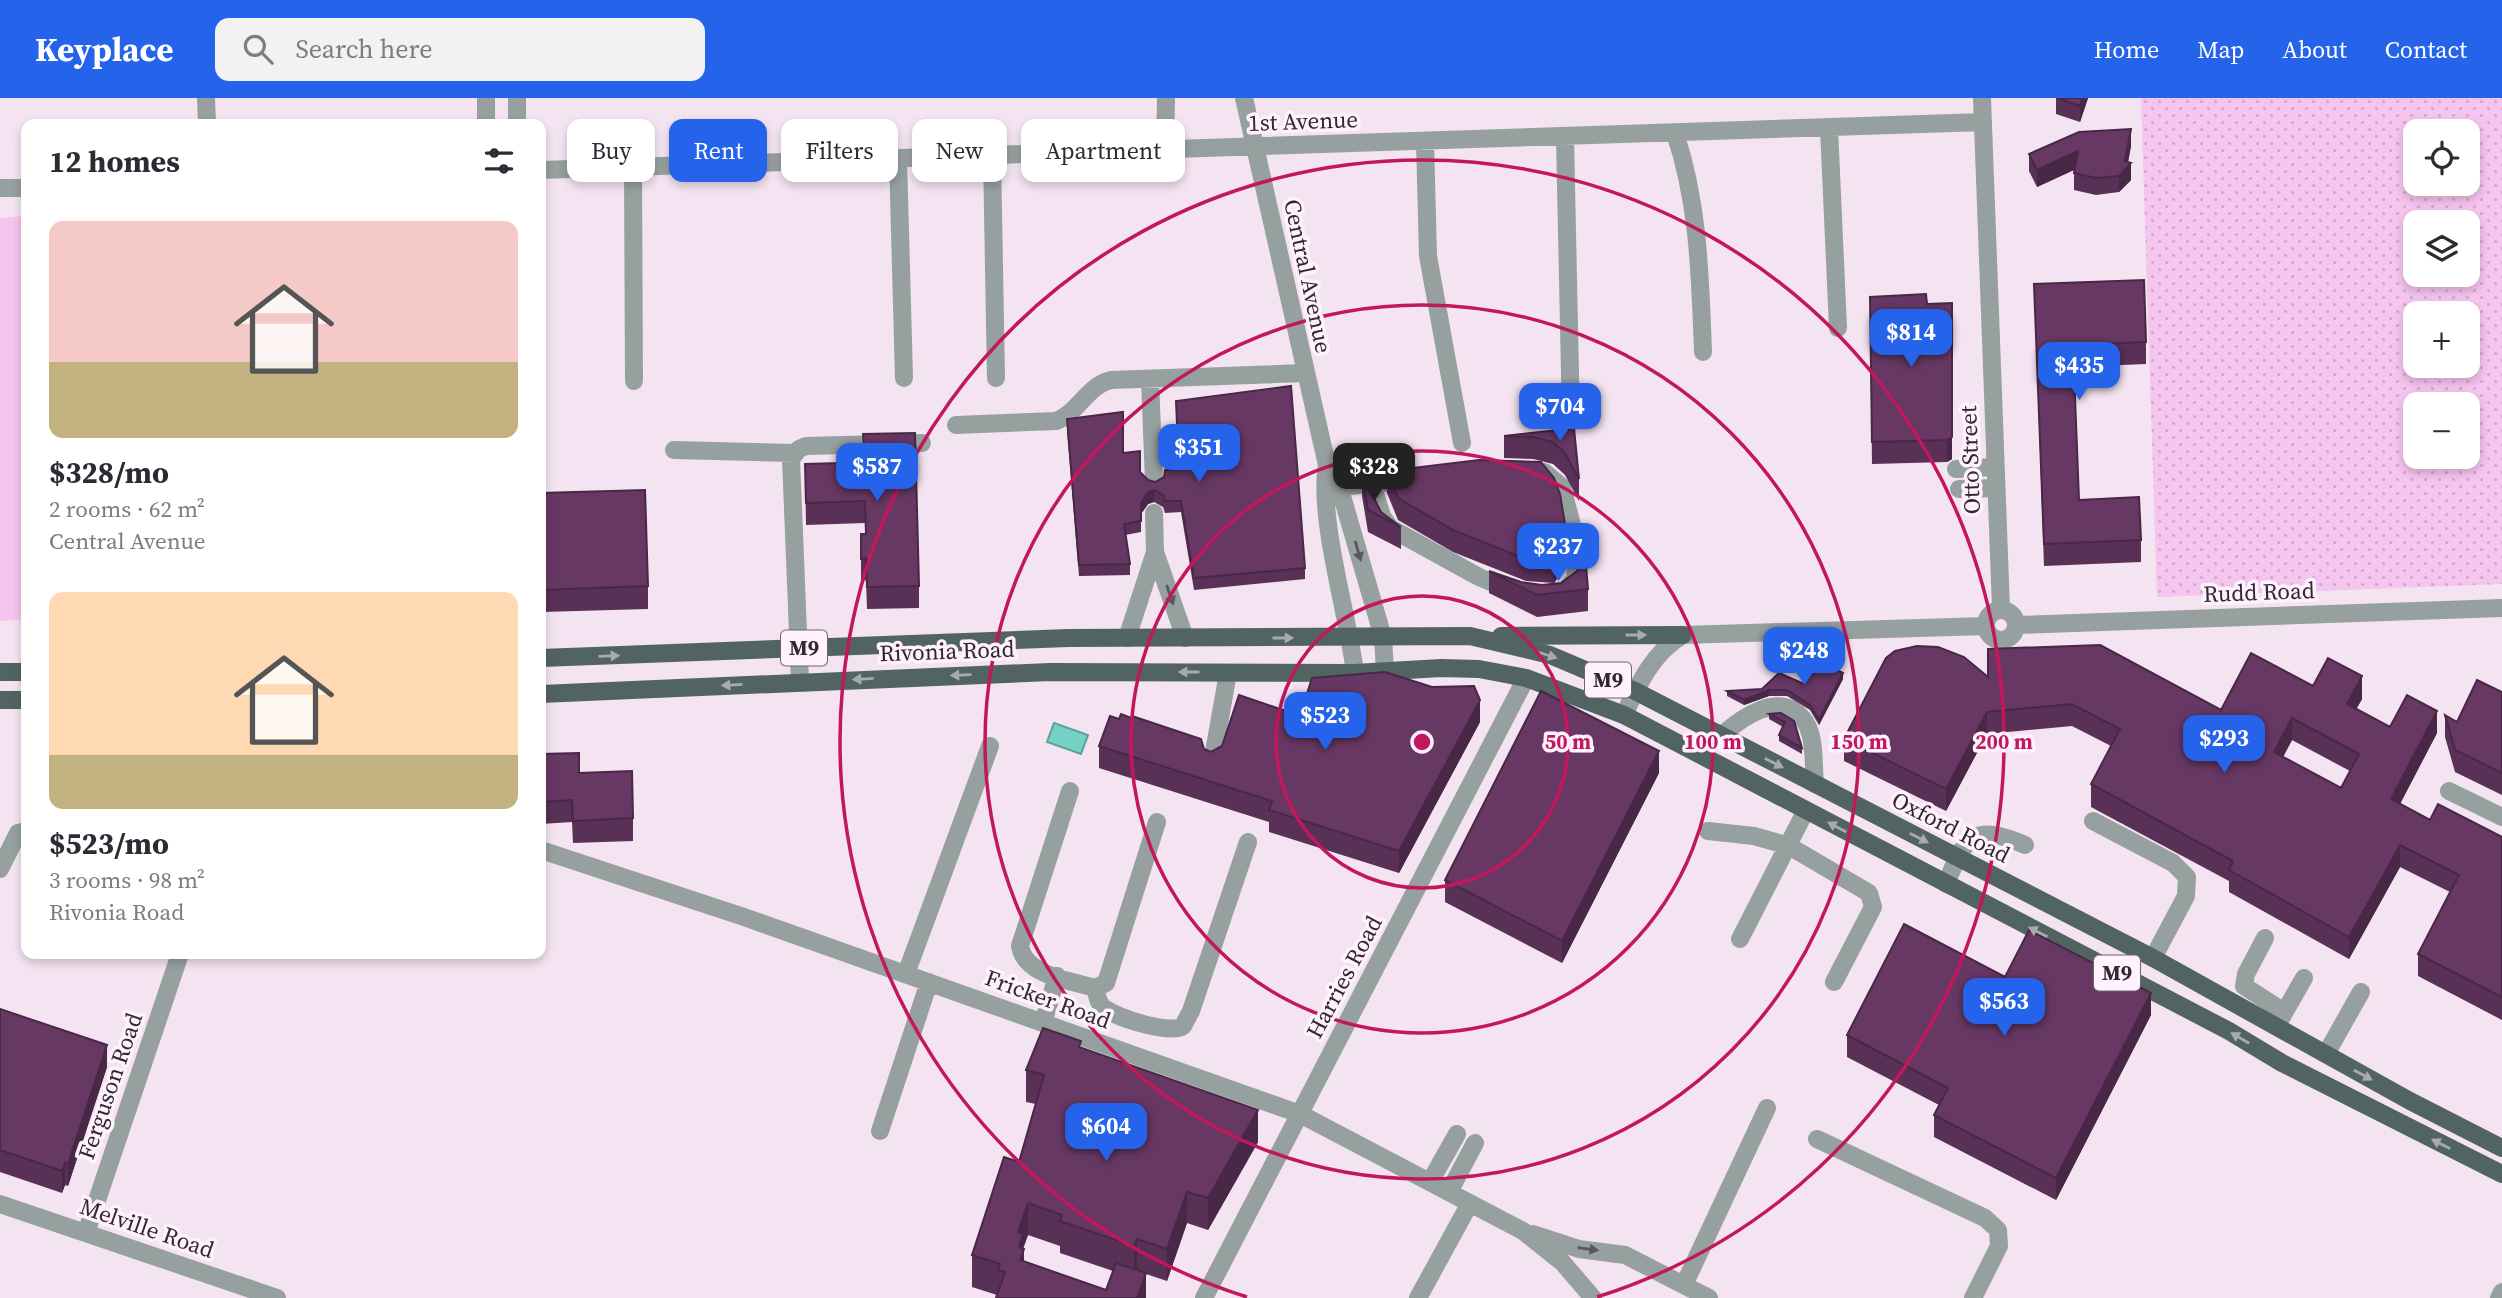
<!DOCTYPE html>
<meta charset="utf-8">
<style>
body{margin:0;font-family:"Source Serif 4",serif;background:#f2f2f3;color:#2b2b33;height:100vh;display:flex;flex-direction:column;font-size:26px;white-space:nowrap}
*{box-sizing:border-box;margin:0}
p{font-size:23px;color:#7c7c81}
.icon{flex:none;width:38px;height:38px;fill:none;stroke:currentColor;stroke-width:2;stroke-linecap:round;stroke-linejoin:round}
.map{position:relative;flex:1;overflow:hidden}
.side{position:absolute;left:21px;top:21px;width:525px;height:840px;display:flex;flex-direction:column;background:#fff;border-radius:14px;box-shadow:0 4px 10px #0003}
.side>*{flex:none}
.banner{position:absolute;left:567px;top:21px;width:665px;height:63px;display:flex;gap:14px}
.fabs{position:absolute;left:2403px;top:21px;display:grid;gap:14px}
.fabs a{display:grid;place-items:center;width:77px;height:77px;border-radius:14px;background:#fff;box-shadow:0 4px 10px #0003;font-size:35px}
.price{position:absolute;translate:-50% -60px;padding:0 16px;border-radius:14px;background:#2563eb;color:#fff;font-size:23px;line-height:46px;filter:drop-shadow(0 2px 4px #0008)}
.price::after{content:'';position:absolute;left:50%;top:42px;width:21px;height:16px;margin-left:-10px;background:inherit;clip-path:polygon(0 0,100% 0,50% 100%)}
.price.active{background:#222;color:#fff}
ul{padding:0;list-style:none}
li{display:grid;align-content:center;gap:14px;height:371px;padding:0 28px}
li span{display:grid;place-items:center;height:217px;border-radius:14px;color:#555}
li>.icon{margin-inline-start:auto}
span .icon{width:126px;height:126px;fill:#fffc;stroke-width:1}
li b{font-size:30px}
h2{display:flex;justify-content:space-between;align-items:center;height:84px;padding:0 28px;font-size:30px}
.tag{padding:0 24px;border-radius:14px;background:#fff;box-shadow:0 4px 10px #0003;font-size:24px;line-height:63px}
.tag.active{background:#2563eb;color:#fff}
header{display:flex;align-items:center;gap:42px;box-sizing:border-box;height:98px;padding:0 35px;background:#2563eb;color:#fff}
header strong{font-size:33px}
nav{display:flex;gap:38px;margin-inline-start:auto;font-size:24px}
.search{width:490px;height:63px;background:#f2f2f3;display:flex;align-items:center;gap:18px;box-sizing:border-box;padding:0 24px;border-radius:14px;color:#7c7c81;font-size:26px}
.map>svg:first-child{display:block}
</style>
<header>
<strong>Keyplace</strong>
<div class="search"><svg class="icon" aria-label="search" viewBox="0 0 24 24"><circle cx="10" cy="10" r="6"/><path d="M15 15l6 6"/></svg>Search here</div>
<nav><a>Home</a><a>Map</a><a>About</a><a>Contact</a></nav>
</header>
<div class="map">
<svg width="2502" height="1200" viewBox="0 0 2502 1200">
<defs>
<pattern id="grass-dots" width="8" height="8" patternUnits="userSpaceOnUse" patternTransform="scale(1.75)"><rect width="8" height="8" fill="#f5c4ef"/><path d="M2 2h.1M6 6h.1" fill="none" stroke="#d2a8cd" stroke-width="1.8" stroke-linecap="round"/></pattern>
</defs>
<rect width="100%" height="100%" fill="#f4e3f1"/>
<!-- grass -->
<path fill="url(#grass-dots)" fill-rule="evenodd" d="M2141 0H2502V486L2157 499ZM2415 33H2468V86H2415ZM2415 124H2468V177H2415ZM2415 215H2468V268H2415ZM2415 306H2468V359H2415Z"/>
<!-- green -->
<path fill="#f5c4ef" d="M26 118V521L0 523V120Z"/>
<!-- water -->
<path fill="#74d1c6" stroke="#5f9f99" stroke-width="2" d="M1054 625 1088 637 1081 656 1047 644Z"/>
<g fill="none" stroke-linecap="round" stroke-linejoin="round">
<!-- minor -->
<path stroke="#96a09f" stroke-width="18" d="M206 0 207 26
M486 0V26
M517 0V26
M1244 0 1327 367C1318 421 1348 516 1355 575
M1982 0 2001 511
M1829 30 1838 230
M1675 35C1699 107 1700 178 1703 254
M1565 39 1571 323
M1425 43 1428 158 1462 345
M1165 52 1166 0
M992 57 996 280
M898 60 904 280
M633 69 634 283
M541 72 1983 24
M0 90H26
M1150 281 1154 384
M956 327 1056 323C1078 315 1088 287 1111 282L1304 275
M674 352 795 355
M1956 371 1995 369
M1532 373 1544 374 1562 389 1578 450 1575 481 1564 494
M1337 381 1383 539 1385 574
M1372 386 1382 418 1390 430 1479 479 1510 492
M1340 389 1410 382
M1959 391 1996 390
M1154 415 1155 454 1185 540
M1986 527a15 15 0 1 1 30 0a15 15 0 1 1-30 0Z
M2017 527 2502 510
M1127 540 1155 454
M800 584 791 361 799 351 806 348 922 345
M1624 617C1638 587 1653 554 1683 537L1986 528
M1721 638C1741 620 1779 592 1803 621 1816 636 1813 668 1815 686
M1212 665 1228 575
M1070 693 1020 848C1025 878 1070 882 1095 890L1106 885 1157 724
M2449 693 2502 719
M2093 723 2173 765 2187 779 2186 798 2153 860
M1708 733 1754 738 1789 748 1869 795 1873 809 1834 884
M541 752 744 819 1300 1016 1523 1133 1563 1165 1593 1200
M0 771 18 735 26 733
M1946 786C1965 740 1972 724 2025 747
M2265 840 2246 876 2244 888 2284 914
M1740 841 1806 712
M906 876 990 648
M1095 890C1097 897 1098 906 1104 910 1117 920 1171 937 1183 928L1191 913 1248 744
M2280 922 2304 880
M1043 925 1057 878
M2326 956 2361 894
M880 1033 929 884
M1817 1041 1985 1120 1998 1132 1999 1148 1973 1200
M1430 1084 1457 1036
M1449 1094 1475 1045
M0 1106 277 1200
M86 1135 180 856
M1533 1136 1579 1151 1625 1157 1709 1200
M1684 1187 1767 1010
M1204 1200 1526 580
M1418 1200 1470 1105
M2499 1200 2502 1194"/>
<!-- major -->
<path stroke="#526462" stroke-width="18" d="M1501 538 1683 537
M541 560 1068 540 1470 538 1550 557 1635 593 2153 860 2410 1003 2502 1050
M0 574H26
M541 596 1050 574 1355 575 1441 570 1479 571 1526 580 1624 617 2229 933 2282 965 2502 1076
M0 602H26"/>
</g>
<!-- wall -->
<path fill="#593056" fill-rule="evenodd" d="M2056 0H2088L2080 24 2056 16Z
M2131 48 2128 64 2131 82 2119 94 2096 97 2074 92V72L2037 89 2029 73V56Z
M2034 186 2146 244V266L2074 269 2079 402 2141 442V464L2044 468Z
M1870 199 1927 206 1952 361 1947 364 1872 366Z
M1067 321 1123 355 1148 382 1155 384 1305 470V481L1194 492 1181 414 1165 415 1163 409 1154 404 1148 406 1141 416V434L1125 437 1130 466V477L1079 478 1067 332Z
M1574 330 1579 381V403L1565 377 1553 366 1533 361 1504 360V338Z
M841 365 919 488V510L867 511 866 482 861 483V436H865V425L806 427 805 366Z
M1387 373 1566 454 1564 470 1554 485 1526 483 1453 454 1398 422 1387 395Z
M1362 376 1381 414 1401 429V451L1368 434 1362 398Z
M541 395 648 488V511L541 514Z
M1489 473 1521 484 1542 487 1588 491V513L1537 519 1489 495Z
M1988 579 2221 612 2313 588 2362 601 2356 611 2390 629 2437 635 2400 706 2430 722 2502 739V922L2418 878V856L2450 794 2400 769 2349 861 2229 794V783L2091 709V686L2111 648 2072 628 1987 636 1946 713 1844 663V641ZM2292 642 2350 673 2341 690 2283 659Z
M1843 581 1819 627 1810 612 1787 598H1769L1744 607 1727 598V593L1762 591Z
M2502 594V697L2455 674 2445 639V617L2457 624Z
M1769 616 1794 623 1802 650V656L1779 643V637L1783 629 1769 621Z
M1300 618 1480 624 1399 775 1269 734V724L1099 670V648L1204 651 1211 654 1222 648Z
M541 656 579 675 633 720V743L573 745 572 724 541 726Z
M1659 675 1562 865 1445 804V782Z
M2005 879 2151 917 2056 1102 1934 1039V1017L1939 1007 1847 959V937Z
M0 911 107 969 68 1088 65 1087 62 1095 0 1074Z
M1081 949 1258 1044 1208 1132 1187 1125 1167 1183 1146 1176V1200L997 1197 972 1189V1157L1019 1064 1036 1006 1026 1004V972ZM1028 1137 1060 1148V1155L1113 1173 1106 1192 1024 1164 1023 1150Z"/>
<!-- shaded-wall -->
<path fill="#492746" d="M2082 0H2088L2080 24V8Z
M2131 31V48L2127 69 2131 65V82L2119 94V78Z
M2078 53V70L2037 89V72Z
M1952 339V361L1947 364V342Z
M1154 392V404L1148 406 1141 416V405L1148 394Z
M1566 432V454L1564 470 1554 485V463Z
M1843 575V581L1819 627V622Z
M2362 578V601L2347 628V606Z
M1769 592V598L1744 607V602Z
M1480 602V624L1399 775V753Z
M2437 613V635L2391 723V701Z
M1987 614V636L1946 713V691Z
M2292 620V642L2274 676V654Z
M1659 653V675L1562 865V843Z
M2400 747V769L2349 861V839Z
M2151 895V917L2056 1102V1080Z
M107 947V969L68 1088V1066Z
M1258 1012V1044L1208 1132V1100Z
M65 1065V1087L62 1095V1073Z
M1187 1094V1125L1167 1183V1151Z
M1028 1105V1137L1023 1151H1024V1182L1018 1166V1134Z
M1137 1141V1173L1134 1180V1148Z
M1146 1175V1200H1137Z"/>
<!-- building -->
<path fill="#683864" stroke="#492746" stroke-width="2" fill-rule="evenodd" d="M2058 0H2082L2080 8Z
M2131 31 2125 63 2131 65 2119 78 2096 80 2074 75 2078 53 2037 72 2029 56 2079 34Z
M2144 182 2146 244 2073 247 2079 402 2139 399 2141 442 2044 446 2034 186Z
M1926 196 1927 206 1952 205V339L1947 342 1872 344 1870 199Z
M1291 288 1305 470 1194 480 1181 403H1165L1163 397 1154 392 1148 394 1141 405V423L1124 426 1130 466 1079 467 1067 321 1123 314V355L1140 353V374L1148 382 1155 384 1164 379 1165 372 1179 371 1176 303Z
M1574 330 1579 381 1565 355 1553 344 1533 339 1504 338Z
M915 335 919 488 867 489 866 460 861 461V436H866L865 403 806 405 805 366 841 365V350L864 349 863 336Z
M1479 362 1541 364 1554 380 1560 396 1566 432 1564 448 1554 463 1526 461 1453 432 1398 400 1387 373Z
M1362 376 1381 414 1401 429 1368 412Z
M645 392 648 488 541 492V395Z
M1585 456 1588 491 1537 497 1489 473 1521 484 1542 487 1561 485 1577 473Z
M2100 547 2221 612 2251 555 2313 588 2328 560 2362 578 2347 606 2390 629 2407 597 2437 613 2391 701 2430 722 2438 706 2502 739V899L2418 856 2459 777 2400 747 2349 839 2229 772 2233 763 2091 686 2120 631 2072 606 1987 614 1946 691 1844 641 1886 560 1895 553 1917 548 1938 549 1964 559 1988 579V551ZM2292 620 2359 656 2341 690 2274 654Z
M1817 562 1843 575 1819 622 1810 607 1787 592H1769L1744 602 1727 593 1762 591 1779 575 1804 586Z
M1385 574 1432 589 1474 588 1480 602 1399 753 1269 712 1272 703 1099 648 1110 618 1119 621 1121 616 1131 620 1132 618 1201 641 1204 651 1211 654 1222 648 1239 597 1300 618 1312 580Z
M2477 582 2502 594V675L2455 652 2445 617 2457 624Z
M1541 593 1659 653 1562 843 1445 782Z
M1781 615 1794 623 1802 650 1779 637 1785 624 1769 616Z
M579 655V675L632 673 633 720 573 723 572 702 541 704V656Z
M1904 826 2005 879 2029 832 2151 895 2056 1080 1934 1017 1948 990 1847 937Z
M0 911 107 947 68 1066 65 1065 62 1073 0 1052Z
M1043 930 1081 943 1079 949 1258 1012 1208 1100 1187 1094 1167 1151 1137 1141 1134 1148 1060 1123 1062 1117 1028 1105 1018 1134 1023 1136 1019 1149 1024 1151 1020 1162 1106 1192 1116 1165 1146 1175 1137 1200H996L1005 1174 998 1172 1000 1166 972 1157 1004 1059 1019 1064 1044 977 1026 972Z"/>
<!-- one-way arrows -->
<defs><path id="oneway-solid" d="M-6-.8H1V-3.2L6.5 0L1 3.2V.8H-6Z" transform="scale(1.75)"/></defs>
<g fill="#58595c">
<use href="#oneway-solid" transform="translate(1358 453) rotate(74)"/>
<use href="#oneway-solid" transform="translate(1170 497) rotate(71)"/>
<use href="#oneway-solid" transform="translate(1588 1151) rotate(8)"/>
</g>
<g fill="#a8aab0">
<use href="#oneway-solid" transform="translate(1636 537)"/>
<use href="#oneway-solid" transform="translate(1283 540)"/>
<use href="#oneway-solid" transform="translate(1547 557) rotate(18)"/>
<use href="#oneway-solid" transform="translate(609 558) rotate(-2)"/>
<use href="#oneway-solid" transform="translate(1189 574) rotate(-180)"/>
<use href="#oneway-solid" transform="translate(961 577) rotate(178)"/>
<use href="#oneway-solid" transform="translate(863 581) rotate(177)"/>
<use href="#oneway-solid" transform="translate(732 587) rotate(177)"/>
<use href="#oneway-solid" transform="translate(1774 665) rotate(27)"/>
<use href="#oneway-solid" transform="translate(1837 729) rotate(-152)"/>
<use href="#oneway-solid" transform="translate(1919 740) rotate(27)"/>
<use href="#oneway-solid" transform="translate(2038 834) rotate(-153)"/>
<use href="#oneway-solid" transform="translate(2240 940) rotate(-150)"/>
<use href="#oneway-solid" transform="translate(2363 977) rotate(29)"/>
<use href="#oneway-solid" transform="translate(2441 1046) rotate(-153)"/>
</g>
<!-- distance rings -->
<g fill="none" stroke="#c2185b" stroke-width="3.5">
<circle cx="1422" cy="644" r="146"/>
<circle cx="1422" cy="644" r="291"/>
<circle cx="1422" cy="644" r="437"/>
<path d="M1247 1199A582 582 0 1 1 1597 1199"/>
</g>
<g text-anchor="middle" stroke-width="7" stroke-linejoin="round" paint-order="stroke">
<!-- shield labels -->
<g fill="#fff1fd" stroke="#6d656d" stroke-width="2">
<rect x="781" y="532.5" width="46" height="35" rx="5"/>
<rect x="1585" y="564.5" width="46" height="35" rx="5"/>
<rect x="2094" y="857.5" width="46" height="35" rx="5"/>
</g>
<g font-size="21" font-weight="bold" fill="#2f292f">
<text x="804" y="557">M9</text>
<text x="1608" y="589">M9</text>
<text x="2117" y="882">M9</text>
</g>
<!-- street labels -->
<g font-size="23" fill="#2f292f" stroke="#fff1fd">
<text transform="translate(1303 23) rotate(-2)" y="8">1st Avenue</text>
<text transform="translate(1308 178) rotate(78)" y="8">Central Avenue</text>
<text transform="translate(1970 362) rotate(-92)" y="8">Otto Street</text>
<text transform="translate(2259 494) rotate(-2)" y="8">Rudd Road</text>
<text transform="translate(947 553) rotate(-2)" y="8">Rivonia Road</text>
<text transform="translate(1951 729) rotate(27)" y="8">Oxford Road</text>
<text transform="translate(1344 879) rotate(-62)" y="8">Harries Road</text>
<text transform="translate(1048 901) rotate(20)" y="8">Fricker Road</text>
<text transform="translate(110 988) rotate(-71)" y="8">Ferguson Road</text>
<text transform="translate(147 1130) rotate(19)" y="8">Melville Road</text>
</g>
</g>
<circle cx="1422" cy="644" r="10" fill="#c2185b" stroke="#fff1fd" stroke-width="3.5"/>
<g font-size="21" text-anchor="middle" font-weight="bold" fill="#c2185b" stroke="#fff1fd" stroke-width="7" stroke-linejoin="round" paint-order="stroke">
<text x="1568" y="651">50 m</text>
<text x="1713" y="651">100 m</text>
<text x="1859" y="651">150 m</text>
<text x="2004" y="651">200 m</text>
</g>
</svg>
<div class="fabs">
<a><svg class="icon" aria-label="locate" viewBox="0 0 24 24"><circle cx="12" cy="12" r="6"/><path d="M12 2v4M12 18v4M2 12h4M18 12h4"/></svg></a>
<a><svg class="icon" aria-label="layers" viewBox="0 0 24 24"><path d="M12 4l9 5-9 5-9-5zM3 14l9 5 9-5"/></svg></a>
<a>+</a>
<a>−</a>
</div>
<b class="price" style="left:1911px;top:271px">$814</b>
<b class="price" style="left:2079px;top:304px">$435</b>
<b class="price" style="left:1560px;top:345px">$704</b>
<b class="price" style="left:1199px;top:386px">$351</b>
<b class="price" style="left:877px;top:405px">$587</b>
<b class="price active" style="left:1374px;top:405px">$328</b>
<b class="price" style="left:1558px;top:485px">$237</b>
<b class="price" style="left:1804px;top:589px">$248</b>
<b class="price" style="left:1325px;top:654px">$523</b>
<b class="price" style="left:2224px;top:677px">$293</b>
<b class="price" style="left:2004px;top:940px">$563</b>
<b class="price" style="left:1106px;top:1065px">$604</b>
<div class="banner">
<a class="tag">Buy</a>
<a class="tag active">Rent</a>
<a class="tag">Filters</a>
<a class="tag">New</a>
<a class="tag">Apartment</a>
</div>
<section class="side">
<h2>12 homes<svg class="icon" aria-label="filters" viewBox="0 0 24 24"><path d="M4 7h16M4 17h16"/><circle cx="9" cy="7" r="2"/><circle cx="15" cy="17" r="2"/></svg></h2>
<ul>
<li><span style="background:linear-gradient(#f6c9c9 65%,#c2b280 0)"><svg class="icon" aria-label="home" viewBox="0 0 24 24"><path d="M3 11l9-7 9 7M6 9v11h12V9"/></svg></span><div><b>$328/mo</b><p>2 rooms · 62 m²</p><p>Central Avenue</p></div></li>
<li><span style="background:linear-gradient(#ffd9b3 75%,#c2b280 0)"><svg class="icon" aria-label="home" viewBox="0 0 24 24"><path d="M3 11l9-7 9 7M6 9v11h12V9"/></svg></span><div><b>$523/mo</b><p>3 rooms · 98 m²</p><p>Rivonia Road</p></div></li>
</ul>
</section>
</div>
